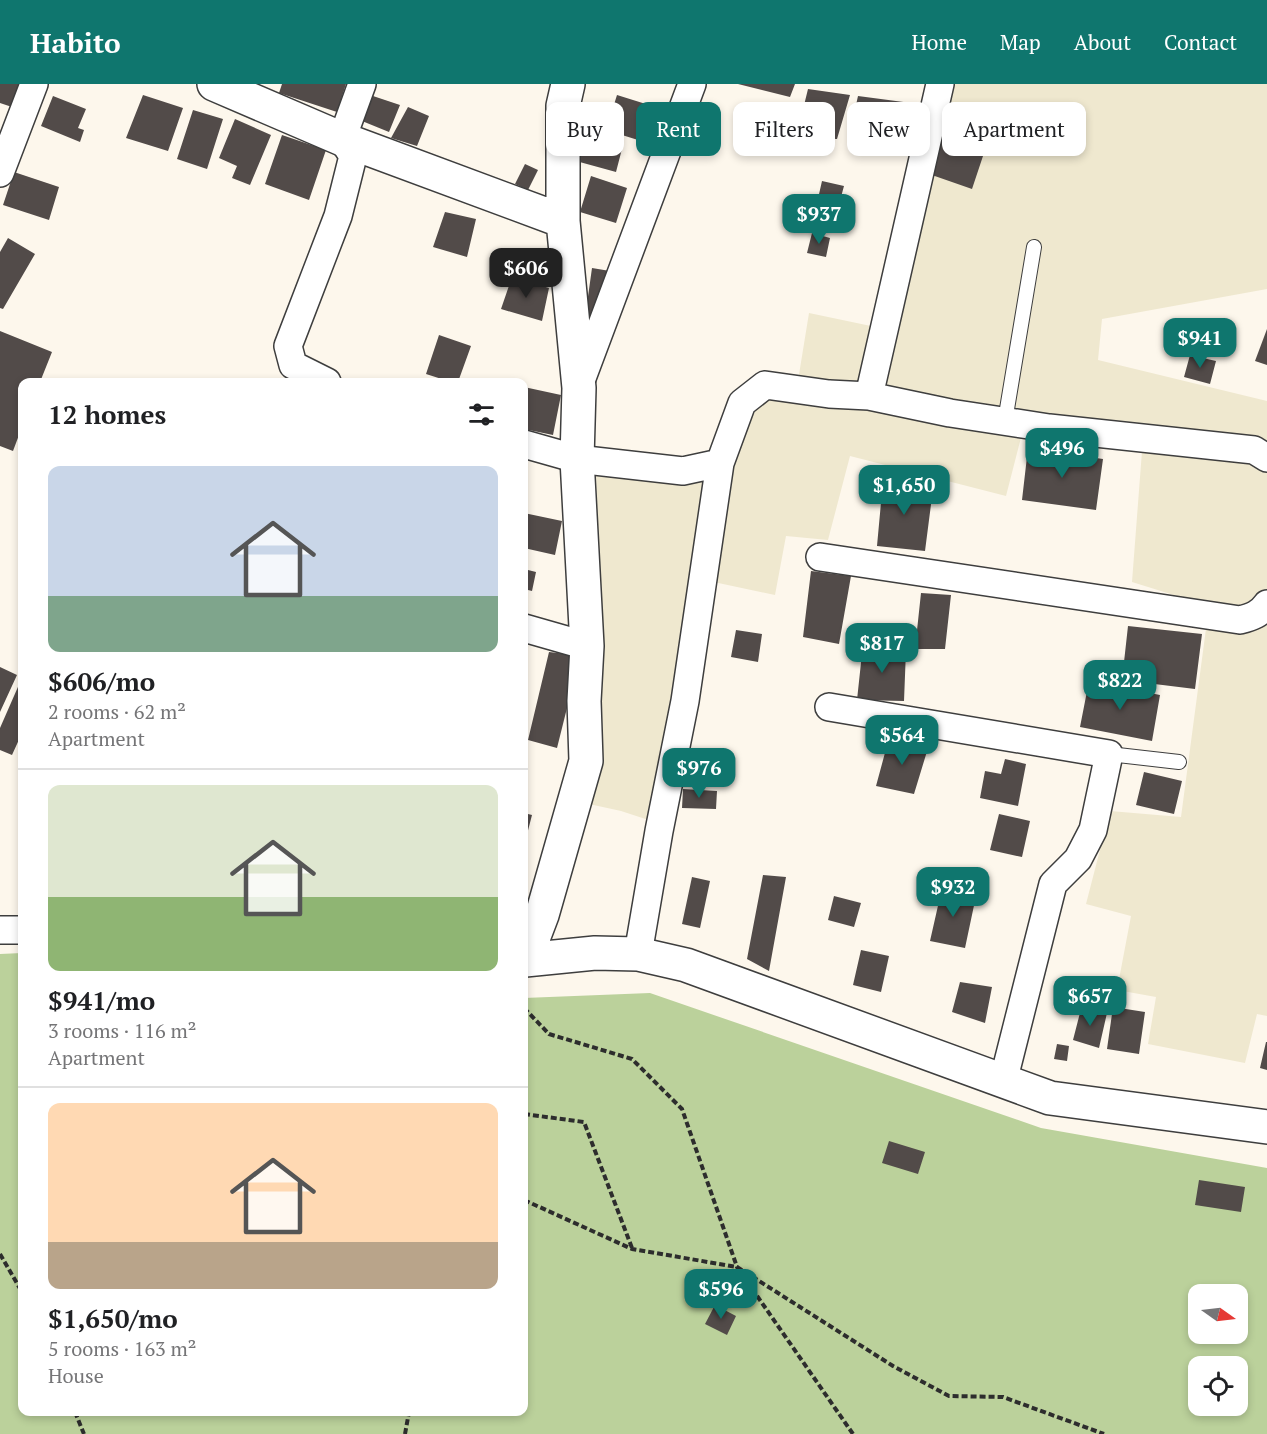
<!DOCTYPE html>
<meta charset="utf-8">
<style>
body{margin:0;font-family:"PT Serif",serif;background:#f6f6f6;color:#202124;height:100vh;display:flex;flex-direction:column;font-size:22px;white-space:nowrap}
*{box-sizing:border-box;margin:0}
p{font-size:20px;color:#757577}
.icon{flex:none;width:33px;height:33px;fill:none;stroke:currentColor;stroke-width:2;stroke-linecap:round;stroke-linejoin:round}
.map{position:relative;flex:1;overflow:hidden}
.side{position:absolute;left:18px;top:294px;width:510px;height:1038px;display:flex;flex-direction:column;background:#fff;border-radius:12px;box-shadow:0 3px 9px #0003}
.side>*{flex:none}
.top-card{position:absolute;left:546px;top:18px;width:570px;height:54px;display:flex;gap:12px}
.needle{width:39px;rotate:104deg}
.controls{position:absolute;left:1188px;top:1200px;display:grid;gap:12px}
.controls a{display:grid;place-items:center;width:60px;height:60px;border-radius:12px;background:#fff;box-shadow:0 3px 9px #0003;font-size:30px}
.price{position:absolute;translate:-50% -51px;padding:0 14px;border-radius:12px;background:#0f766e;color:#fff;font-size:20px;line-height:39px;filter:drop-shadow(0 2px 3px #0008)}
.price::after{content:'';position:absolute;left:50%;top:36px;width:18px;height:14px;margin-left:-9px;background:inherit;clip-path:polygon(0 0,100% 0,50% 100%)}
.price.selected{background:#222;color:#fff}
ul{padding:0;list-style:none}
li{display:grid;align-content:center;gap:12px;height:318px;padding:0 30px}
li+li{border-top:2px solid #e0e0e0}
li span{display:grid;place-items:center;height:186px;border-radius:12px;color:#555}
li>.icon{margin-inline-start:auto}
span .icon{width:108px;height:108px;fill:#fffc;stroke-width:1}
li b{font-size:26px}
h2{display:flex;justify-content:space-between;align-items:center;height:72px;padding:0 30px;font-size:26px}
.pill{padding:0 21px;border-radius:12px;background:#fff;box-shadow:0 3px 9px #0003;font-size:21px;line-height:54px}
.pill.selected{background:#0f766e;color:#fff}
header{display:flex;align-items:center;gap:36px;box-sizing:border-box;height:84px;padding:0 30px;background:#0f766e;color:#fff}
header strong{font-size:28px}
nav{display:flex;gap:33px;margin-inline-start:auto;font-size:21px}
.map>svg:first-child{display:block}
</style>
<header>
<strong>Habito</strong>
<nav><a>Home</a><a>Map</a><a>About</a><a>Contact</a></nav>
</header>
<div class="map">
<svg width="1267" height="1350" viewBox="0 0 1267 1350">
<rect width="100%" height="100%" fill="#fdf7ec"/>
<!-- farmland -->
<path fill="#efe8cf" d="M947 0H1267V205L1102 235 1098 276 1267 317V932L1257 930 1245 979 1148 960 1156 913 1117 906 1131 832 1086 820 1110 727 1181 733 1209 522 1132 498 1143 354 1027 330 1006 412 850 372 828 456 786 452 775 511 709 497 670 743 621 727 589 720 603 661 596 386 727 393 752 315 796 309 809 229 890 246Z"/>
<!-- forest -->
<path fill="#bbd19b" fill-rule="evenodd" d="M22 869V1328H524V914L650 909 1041 1044 1267 1084V1350H0V870ZM1198 1210H1238V1250H1198ZM1198 1282H1238V1322H1198Z"/>
<!-- building -->
<path fill="#524b49" d="M0 0H27L18 25 0 19Z
M282 0H346L337 28 279 9Z
M738 0H795L790 13Z
M808 5 850 11 837 55 796 54Z
M143 11 183 24 168 67 126 54Z
M617 11 649 21 638 56 606 46Z
M53 12 86 25 78 44 84 46 80 58 41 42Z
M373 12 400 21 389 48 362 37Z
M858 12 911 19 907 57 850 48Z
M408 23 429 32 417 62 391 54Z
M193 26 223 35 207 85 177 75Z
M235 35 271 51 250 101 232 94 237 82 219 74Z
M282 51 326 66 309 116 265 100Z
M582 51 623 61 616 88 576 77Z
M942 54 984 69 972 105 929 90Z
M525 80 538 86 528 106 515 100Z
M14 88 59 103 49 136 3 121Z
M591 92 627 104 616 139 580 128Z
M822 97 844 102 838 124 817 119Z
M445 128 476 135 467 173 433 163Z
M812 149 830 154 826 173 807 169Z
M8 154 35 170 3 225 0 224V168Z
M592 184 610 187 591 244 585 234Z
M512 193 549 204 542 237 501 225Z
M1267 245V281L1255 277Z
M0 247 52 268 40 298H22V343L13 367 0 362Z
M439 251 471 262 458 298H451L426 290Z
M1190 271 1216 277 1210 300 1184 293Z
M524 303 561 311 553 351 524 345Z
M1028 364 1103 375 1096 426 1022 416Z
M883 397 933 405 925 467 877 462Z
M524 429 562 437 555 471 524 464Z
M524 485 536 488 532 507 524 505Z
M811 487 851 492 839 560 803 553Z
M921 509 951 511 945 565H915Z
M1128 542 1202 550 1195 605 1122 596Z
M736 546 762 550 758 578 731 573Z
M863 560 906 566 904 617 857 616Z
M549 568 575 571 568 620 557 664 528 656Z
M0 583 17 591 0 628Z
M21 596 22 597V649L12 671 0 666V644Z
M1089 597 1160 611 1152 657 1080 643Z
M889 654 928 664 914 710 876 702Z
M724 670 726 697 698 699 696 672Z
M1005 675 1026 680 1018 722 980 714 985 687 1001 690Z
M1144 688 1182 697 1174 730 1136 721Z
M683 705 717 707 716 725 682 724Z
M524 729 532 731 524 762Z
M999 730 1030 737 1022 773 990 766Z
M763 791 786 793 769 887 747 875Z
M692 793 710 797 700 844 682 840Z
M942 804 976 812 965 864 930 857Z
M834 812 861 819 854 843 828 836Z
M861 866 889 872 881 908 853 901Z
M960 898 992 903 985 939 952 928Z
M1082 921 1107 929 1099 964 1073 956Z
M1113 923 1145 928 1139 970 1107 965Z
M1266 958H1267V986L1260 984Z
M1057 960 1069 962 1067 977 1054 975Z
M889 1057 925 1068 918 1090 882 1079Z
M1199 1096 1245 1103 1241 1128 1195 1121Z
M715 1221 736 1232 727 1251 705 1240Z"/>
<g fill="none" stroke-linecap="round" stroke-linejoin="round">
<!-- service casing -->
<g stroke="#3e3e3e" stroke-width="16">
<path id="service" d="M1005 337 1034 163
M1109 670 1179 678"/>
</g>
<!-- minor casing -->
<g stroke="#3e3e3e" stroke-width="30">
<path id="minor" d="M0 89 34 0
M327 298 293 281 288 262 338 132 353 72 342 55 362 0
M579 302 692 0
M869 312 940 0
M524 360 577 375 683 387 720 379 685 617 659 747 638 870
M720 379 742 319 765 301 829 310 869 312 950 329 1049 344 1254 366 1267 374
M820 473 1240 536C1252 533 1260 530 1267 520
M524 544 587 562
M829 623 1109 670 1093 746 1078 775 1053 800 1003 998
M0 846H22"/>
</g>
<!-- tertiary casing -->
<g stroke="#3e3e3e" stroke-width="36">
<path id="tertiary" d="M214 0 342 55 563 137
M568 0 563 22V137L579 304 577 375 587 562 584 617 586 677 542 831 525 876 595 869 638 870 686 881 1050 1014 1267 1043"/>
</g>
<!-- path -->
<path stroke="#2d2d2d" stroke-width="4" stroke-dasharray="6 3" stroke-linecap="butt" d="M524 924 549 950 632 975 682 1025 737 1183 853 1350
M524 1030 584 1038 632 1164
M524 1116 632 1165 737 1183 893 1282 949 1312 1003 1313 1104 1350
M0 1170 22 1208
M75 1328 84 1350
M405 1350 409 1328"/>
<!-- service -->
<use href="#service" stroke="#fff" stroke-width="14"/>
<!-- minor -->
<use href="#minor" stroke="#fff" stroke-width="27"/>
<!-- tertiary -->
<use href="#tertiary" stroke="#fff" stroke-width="33"/>
</g>
</svg>
<div class="controls">
<a><svg class="needle" viewBox="-14 -14 28 28"><path d="M0-13l5 13h-10z" fill="#e53935"/><path d="M0 13l5-13h-10z" fill="#757577"/></svg></a>
<a><svg class="icon" aria-label="locate" viewBox="0 0 24 24"><circle cx="12" cy="12" r="6"/><path d="M12 2v4M12 18v4M2 12h4M18 12h4"/></svg></a>
</div>
<b class="price" style="left:819px;top:161px">$937</b>
<b class="price selected" style="left:526px;top:215px">$606</b>
<b class="price" style="left:1200px;top:285px">$941</b>
<b class="price" style="left:1062px;top:395px">$496</b>
<b class="price" style="left:904px;top:432px">$1,650</b>
<b class="price" style="left:882px;top:590px">$817</b>
<b class="price" style="left:1120px;top:627px">$822</b>
<b class="price" style="left:902px;top:682px">$564</b>
<b class="price" style="left:699px;top:715px">$976</b>
<b class="price" style="left:953px;top:834px">$932</b>
<b class="price" style="left:1090px;top:943px">$657</b>
<b class="price" style="left:721px;top:1236px">$596</b>
<div class="top-card">
<a class="pill">Buy</a>
<a class="pill selected">Rent</a>
<a class="pill">Filters</a>
<a class="pill">New</a>
<a class="pill">Apartment</a>
</div>
<section class="side">
<h2>12 homes<svg class="icon" aria-label="filters" viewBox="0 0 24 24"><path d="M4 7h16M4 17h16"/><circle cx="9" cy="7" r="2"/><circle cx="15" cy="17" r="2"/></svg></h2>
<ul>
<li><span style="background:linear-gradient(#c9d6e8 70%,#7fa58c 0)"><svg class="icon" aria-label="home" viewBox="0 0 24 24"><path d="M3 11l9-7 9 7M6 9v11h12V9"/></svg></span><div><b>$606/mo</b><p>2 rooms · 62 m²</p><p>Apartment</p></div></li>
<li><span style="background:linear-gradient(#dfe7d0 60%,#8fb573 0)"><svg class="icon" aria-label="home" viewBox="0 0 24 24"><path d="M3 11l9-7 9 7M6 9v11h12V9"/></svg></span><div><b>$941/mo</b><p>3 rooms · 116 m²</p><p>Apartment</p></div></li>
<li><span style="background:linear-gradient(#ffd9b3 75%,#b9a48a 0)"><svg class="icon" aria-label="home" viewBox="0 0 24 24"><path d="M3 11l9-7 9 7M6 9v11h12V9"/></svg></span><div><b>$1,650/mo</b><p>5 rooms · 163 m²</p><p>House</p></div></li>
</ul>
</section>
</div>
